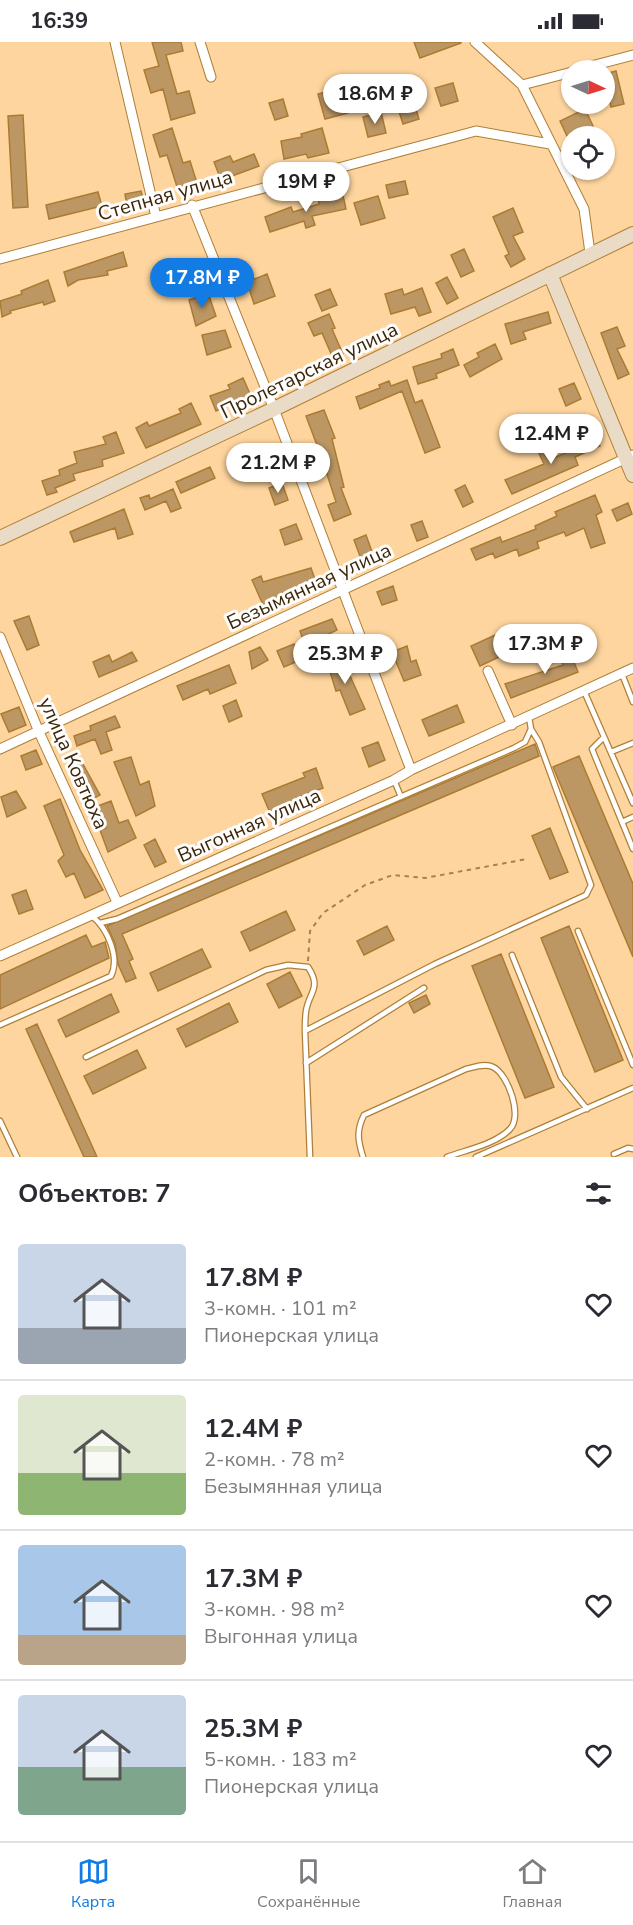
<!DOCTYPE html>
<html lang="ru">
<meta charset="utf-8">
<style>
body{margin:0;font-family:"Nunito Sans",sans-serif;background:#f7f7f7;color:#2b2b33;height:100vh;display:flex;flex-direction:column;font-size:22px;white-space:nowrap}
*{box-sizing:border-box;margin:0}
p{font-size:20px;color:#7c7c81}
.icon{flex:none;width:33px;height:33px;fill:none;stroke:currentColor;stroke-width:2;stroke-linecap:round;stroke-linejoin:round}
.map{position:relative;height:1115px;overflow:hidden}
.side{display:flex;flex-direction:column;background:#fff;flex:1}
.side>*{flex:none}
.needle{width:39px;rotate:94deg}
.tools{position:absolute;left:561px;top:18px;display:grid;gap:12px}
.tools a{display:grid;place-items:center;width:54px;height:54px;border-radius:50%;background:#fff;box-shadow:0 2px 4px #0004;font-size:30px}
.price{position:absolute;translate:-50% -51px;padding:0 14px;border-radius:21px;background:#fff;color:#222;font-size:20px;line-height:39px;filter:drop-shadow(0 2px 3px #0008)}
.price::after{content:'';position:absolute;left:50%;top:36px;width:18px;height:14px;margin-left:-9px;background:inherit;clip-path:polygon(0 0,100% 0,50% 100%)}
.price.current{background:#137ce4;color:#fff}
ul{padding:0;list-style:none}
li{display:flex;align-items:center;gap:18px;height:150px;padding:0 18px}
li+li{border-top:2px solid #e1e1e2}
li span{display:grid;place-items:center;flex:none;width:168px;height:120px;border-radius:6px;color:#555}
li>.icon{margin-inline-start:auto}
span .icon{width:72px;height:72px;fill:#fffc;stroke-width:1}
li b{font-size:26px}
h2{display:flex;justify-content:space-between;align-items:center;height:72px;padding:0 18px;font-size:26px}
.status{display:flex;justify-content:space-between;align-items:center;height:42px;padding:0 30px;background:#fff;direction:ltr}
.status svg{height:16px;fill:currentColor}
.dock{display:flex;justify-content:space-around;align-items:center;height:84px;border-top:2px solid #e1e1e2;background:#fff;font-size:16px;color:#7c7c81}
.dock a{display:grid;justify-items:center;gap:3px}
.dock .current{color:#137ce4}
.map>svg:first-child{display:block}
</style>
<div class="status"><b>16:39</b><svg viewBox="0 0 49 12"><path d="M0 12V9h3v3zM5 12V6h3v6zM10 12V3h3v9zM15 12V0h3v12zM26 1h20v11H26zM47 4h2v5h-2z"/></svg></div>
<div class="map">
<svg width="633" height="1115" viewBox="0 0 633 1115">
<rect width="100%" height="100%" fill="#fed59e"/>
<!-- building -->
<path fill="#bd9763" stroke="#ab7b33" stroke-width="1.5" d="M152 0H181L183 9 166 13 177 52 189 49 195 71 171 78 163 47 151 51 144 28 159 24Z
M414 0H461V1L420 16Z
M616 29 624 62 611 65 604 32Z
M453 41 458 59 441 64 435 46Z
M341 46 348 71 325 77 318 52Z
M283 57 288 74 275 78 269 61Z
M413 58 419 77 403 82 397 63Z
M585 67 595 88 580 94H567L560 79Z
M381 70 386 91 368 95 363 75Z
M23 73 28 165 13 166 8 74Z
M172 86 183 121 190 119 197 141 178 148 167 113 160 115 153 93Z
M322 86 329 111 308 116 306 112 284 117 281 99 302 95 301 92Z
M254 112 259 124 221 138 214 120 230 114 233 120Z
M405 139 408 152 389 156 386 143Z
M141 149 144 160 127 164 125 152Z
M342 149 346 167 312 174 315 183 306 186 304 179 270 190 265 175 291 165 293 170 319 162 318 155Z
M98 150 102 164 49 177 46 163Z
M378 154 385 176 361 183 354 161Z
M513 166 523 190 513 194 525 217 511 225 505 214 509 212 493 175Z
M464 207 474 229 461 235 451 213Z
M123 210 127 224 107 229 108 233 78 238 68 244 64 230Z
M267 232 275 254 254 262 247 240Z
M447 235 458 256 447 262 436 241Z
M48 238 55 259 44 263 43 260 10 269 11 271 2 275 0 259 22 252 21 249Z
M422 246 431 270 419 274 415 265 391 272 385 252 402 247 404 253Z
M330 247 337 263 322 269 315 253Z
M208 251 216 274 196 284 189 258Z
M548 270 551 281 523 290 526 297 511 302 505 282Z
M329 272 335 286 332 287 343 312 333 316 322 291 314 294 308 281Z
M617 285 625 304 617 307 629 332 618 337 601 291Z
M225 288 231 305 207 313 202 293Z
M495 302 502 317 470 335 464 323 479 315 477 311Z
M453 307 459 323 436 332 437 336 418 342 413 325 442 316 441 312Z
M243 336 251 354 216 369 210 354 230 347 228 343Z
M407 338 415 361 422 358 440 405 425 411 402 349 360 367 356 355 380 346 379 343 389 339 391 344Z
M574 341 581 357 566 364 559 347Z
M191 361 201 382 146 406 136 386 147 380 149 384 181 371 179 367Z
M324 368 335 396 332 397 344 445 341 446 351 472 334 479 328 463 336 460 324 423 321 424V414L306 374Z
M116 390 124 411 102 418 103 424 73 432 75 438 55 446 57 450 47 453 42 439 60 433 59 428 77 421 74 410 106 402 103 395Z
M594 392 600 404 575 415 578 423 512 452 505 438 544 422 537 407 548 402 554 416 579 405 576 400Z
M210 425 215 436 181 451 176 440Z
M282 441 288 458 275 463 269 446Z
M465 443 473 460 463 465 455 448Z
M173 447 181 466 171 470 166 459 145 468 140 456 149 453 150 457Z
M595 453 602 470 596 473 605 501 591 506 584 486 566 494 564 490 537 500 539 506 519 514 517 507 495 516 493 511 476 518 471 507 500 495 502 500 536 487 535 484 557 474 555 470Z
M628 461 632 472 617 479 612 468Z
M124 467 133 492 118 497 115 486 74 500 70 490Z
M422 479 428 495 417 499 411 483Z
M296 482 302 497 285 503 280 488Z
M366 493 375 518 363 522 354 498Z
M311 526 316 540 264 565 252 538 261 534 263 540Z
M393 544 397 558 382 563 377 550Z
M29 574 39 603 27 608 14 579Z
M332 577 337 588 305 604 300 589Z
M495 593 501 614 480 624 471 604Z
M566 601 578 630 511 656 505 642 563 623 555 606Z
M294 602 300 618 284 625 277 609Z
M407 604 411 620 416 618 421 633 404 639 392 610Z
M260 605 268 618 252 627 249 610Z
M132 610 137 619 99 635 93 620 109 613 112 620Z
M341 614 365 667 350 673 340 648 336 649 327 620Z
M229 623 236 641 210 652 208 647 183 658 177 644Z
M236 658 242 674 229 680 223 664Z
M457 663 464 680 429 694 422 678Z
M19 665 26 683 9 690 1 672Z
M115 674 120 685 106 690 112 708 101 712 95 697 77 704 74 694 91 688 90 684Z
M378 700 385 718 369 725 362 706Z
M535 702 539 714 122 892 133 917 129 919 136 936 126 940 118 922 115 901 107 884Z
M36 708 42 722 26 728 21 714Z
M579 714 633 842V915L553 725Z
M79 715 100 753 83 762 77 746 81 745 69 720Z
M131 715 140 743 149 739 155 764 136 774 114 720Z
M316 726 323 746 299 755 301 759 271 773 262 752 305 735 303 731Z
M16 749 26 766 7 775 1 755Z
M60 757 80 808 103 848 85 856 74 831 66 835 58 819 64 813 44 764Z
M111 759 119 781 128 778 136 796 108 810 100 788 106 786 98 764Z
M550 786 568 830 550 837 532 794Z
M155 797 166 820 155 825 144 803Z
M26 848 33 867 19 872 12 853Z
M286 869 295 888 250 909 241 890Z
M387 884 394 898 364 913 357 899Z
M569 884 623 1018 595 1030 541 896Z
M86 893 92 905 105 900 109 916 0 967V933Z
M202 907 211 925 158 949 150 931Z
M501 912 554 1045 525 1056 472 924Z
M290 930 302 954 279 966 267 942Z
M111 952 119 970 66 995 58 978Z
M426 953 430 962 414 971 409 961Z
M229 961 238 980 186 1005 177 987Z
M37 982 97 1115H84L26 987Z
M137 1008 146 1026 93 1052 84 1034Z"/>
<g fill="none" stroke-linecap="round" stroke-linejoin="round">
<!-- lane casing -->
<g stroke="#af7f38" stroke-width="7">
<path id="lane" d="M622 632 633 660
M584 649 633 761
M604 695 592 707 633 807
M611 710 633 701
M394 738 401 755
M622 780 633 775
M100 881 117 877 514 706 525 700 531 687
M578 889 633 1023
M512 913 561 1035 587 1067
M0 983 111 934C120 916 108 887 92 874
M86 1015 266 928 288 923 308 925C322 946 309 950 306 969 305 976 305 982 305 989
M306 1021 424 946
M0 1079 17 1115
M614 1112 628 1106 633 1107
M310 1115 305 989 435 922 586 853 591 843 539 700 531 687 529 675
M363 1115C358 1099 356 1089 364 1073L466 1027C474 1025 485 1021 493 1025 508 1032 523 1074 510 1087 496 1102 466 1108 447 1115
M476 1115 633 1046"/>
</g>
<!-- street casing -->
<g stroke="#af7f38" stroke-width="11">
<path id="street" d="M115 0 156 175
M200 0 211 35
M475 0 522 43 584 167 590 211
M576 28 633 13
M522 43 572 30
M192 163 274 367 411 728
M0 217 476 89 550 102
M0 595 39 690 117 860
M488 629 512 683
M0 707 633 413
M0 914 394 738 411 728 633 626"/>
</g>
<!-- secondary casing -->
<g stroke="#af7f38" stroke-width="16">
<path id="secondary" d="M550 232 633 433
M0 496 274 367 633 192"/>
</g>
<!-- path -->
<path stroke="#a28357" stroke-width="2" stroke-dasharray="4.5 4.5" stroke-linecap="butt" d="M308 919 310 889 323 871 365 843 393 833 425 836 527 817"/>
<!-- lane -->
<use href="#lane" stroke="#fff" stroke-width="4.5"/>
<!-- street -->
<use href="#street" stroke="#fff" stroke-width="9"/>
<!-- secondary -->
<use href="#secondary" stroke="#e9dbc5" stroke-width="14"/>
</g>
<g text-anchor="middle" stroke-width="6" stroke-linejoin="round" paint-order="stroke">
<!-- street labels -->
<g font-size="20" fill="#3b2708" stroke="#fdfdfd">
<text transform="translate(165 153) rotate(-16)" y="7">Степная улица</text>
<text transform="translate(309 328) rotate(-26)" y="7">Пролетарская улица</text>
<text transform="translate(309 544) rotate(-25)" y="7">Безымянная улица</text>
<text transform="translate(74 721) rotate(66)" y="7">улица Ковтюха</text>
<text transform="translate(249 783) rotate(-24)" y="7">Выгонная улица</text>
</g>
</g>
</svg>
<div class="tools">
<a><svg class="needle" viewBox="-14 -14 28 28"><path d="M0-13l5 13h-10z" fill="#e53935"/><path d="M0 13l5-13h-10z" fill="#7c7c81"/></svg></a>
<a><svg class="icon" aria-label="locate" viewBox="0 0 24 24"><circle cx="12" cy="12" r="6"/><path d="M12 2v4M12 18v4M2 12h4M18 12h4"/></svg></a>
</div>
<b class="price" style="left:375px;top:83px">18.6M ₽</b>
<b class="price" style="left:306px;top:171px">19M ₽</b>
<b class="price current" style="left:202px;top:267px">17.8M ₽</b>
<b class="price" style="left:551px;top:423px">12.4M ₽</b>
<b class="price" style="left:278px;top:452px">21.2M ₽</b>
<b class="price" style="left:545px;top:633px">17.3M ₽</b>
<b class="price" style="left:345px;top:643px">25.3M ₽</b>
</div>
<section class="side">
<h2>Объектов: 7<svg class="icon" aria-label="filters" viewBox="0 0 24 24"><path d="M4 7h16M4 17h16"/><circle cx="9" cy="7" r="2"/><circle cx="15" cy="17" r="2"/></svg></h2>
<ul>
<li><span style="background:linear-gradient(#c9d6e8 70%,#9aa5b1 0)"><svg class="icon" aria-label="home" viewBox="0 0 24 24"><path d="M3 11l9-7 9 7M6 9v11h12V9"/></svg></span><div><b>17.8M ₽</b><p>3-комн. · 101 m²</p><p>Пионерская улица</p></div><svg class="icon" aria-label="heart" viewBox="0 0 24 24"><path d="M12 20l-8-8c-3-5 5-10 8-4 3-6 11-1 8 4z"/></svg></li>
<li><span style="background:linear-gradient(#dfe7d0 65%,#8fb573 0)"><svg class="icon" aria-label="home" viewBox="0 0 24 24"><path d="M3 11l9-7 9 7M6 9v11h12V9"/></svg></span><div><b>12.4M ₽</b><p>2-комн. · 78 m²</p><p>Безымянная улица</p></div><svg class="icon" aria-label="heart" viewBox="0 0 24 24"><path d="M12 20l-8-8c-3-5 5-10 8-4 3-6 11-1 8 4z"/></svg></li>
<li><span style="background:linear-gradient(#a9c7e8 75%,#b9a48a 0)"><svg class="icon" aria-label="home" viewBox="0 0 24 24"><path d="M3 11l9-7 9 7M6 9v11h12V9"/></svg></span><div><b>17.3M ₽</b><p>3-комн. · 98 m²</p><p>Выгонная улица</p></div><svg class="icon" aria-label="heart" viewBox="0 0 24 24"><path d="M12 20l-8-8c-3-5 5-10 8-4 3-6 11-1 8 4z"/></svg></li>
<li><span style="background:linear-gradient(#c9d6e8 60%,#7fa58c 0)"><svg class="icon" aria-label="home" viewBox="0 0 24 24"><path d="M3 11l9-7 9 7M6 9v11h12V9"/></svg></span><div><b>25.3M ₽</b><p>5-комн. · 183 m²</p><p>Пионерская улица</p></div><svg class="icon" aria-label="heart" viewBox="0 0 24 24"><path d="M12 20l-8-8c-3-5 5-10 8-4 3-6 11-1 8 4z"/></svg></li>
</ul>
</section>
<nav class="dock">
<a class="current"><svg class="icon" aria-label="map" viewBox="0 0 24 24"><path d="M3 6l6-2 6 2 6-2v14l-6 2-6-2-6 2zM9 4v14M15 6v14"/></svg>Карта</a>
<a><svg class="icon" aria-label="saved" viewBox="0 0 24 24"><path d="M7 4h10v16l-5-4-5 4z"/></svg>Сохранённые</a>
<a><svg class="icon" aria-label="home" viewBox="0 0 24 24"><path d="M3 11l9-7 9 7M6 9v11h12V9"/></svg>Главная</a>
</nav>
